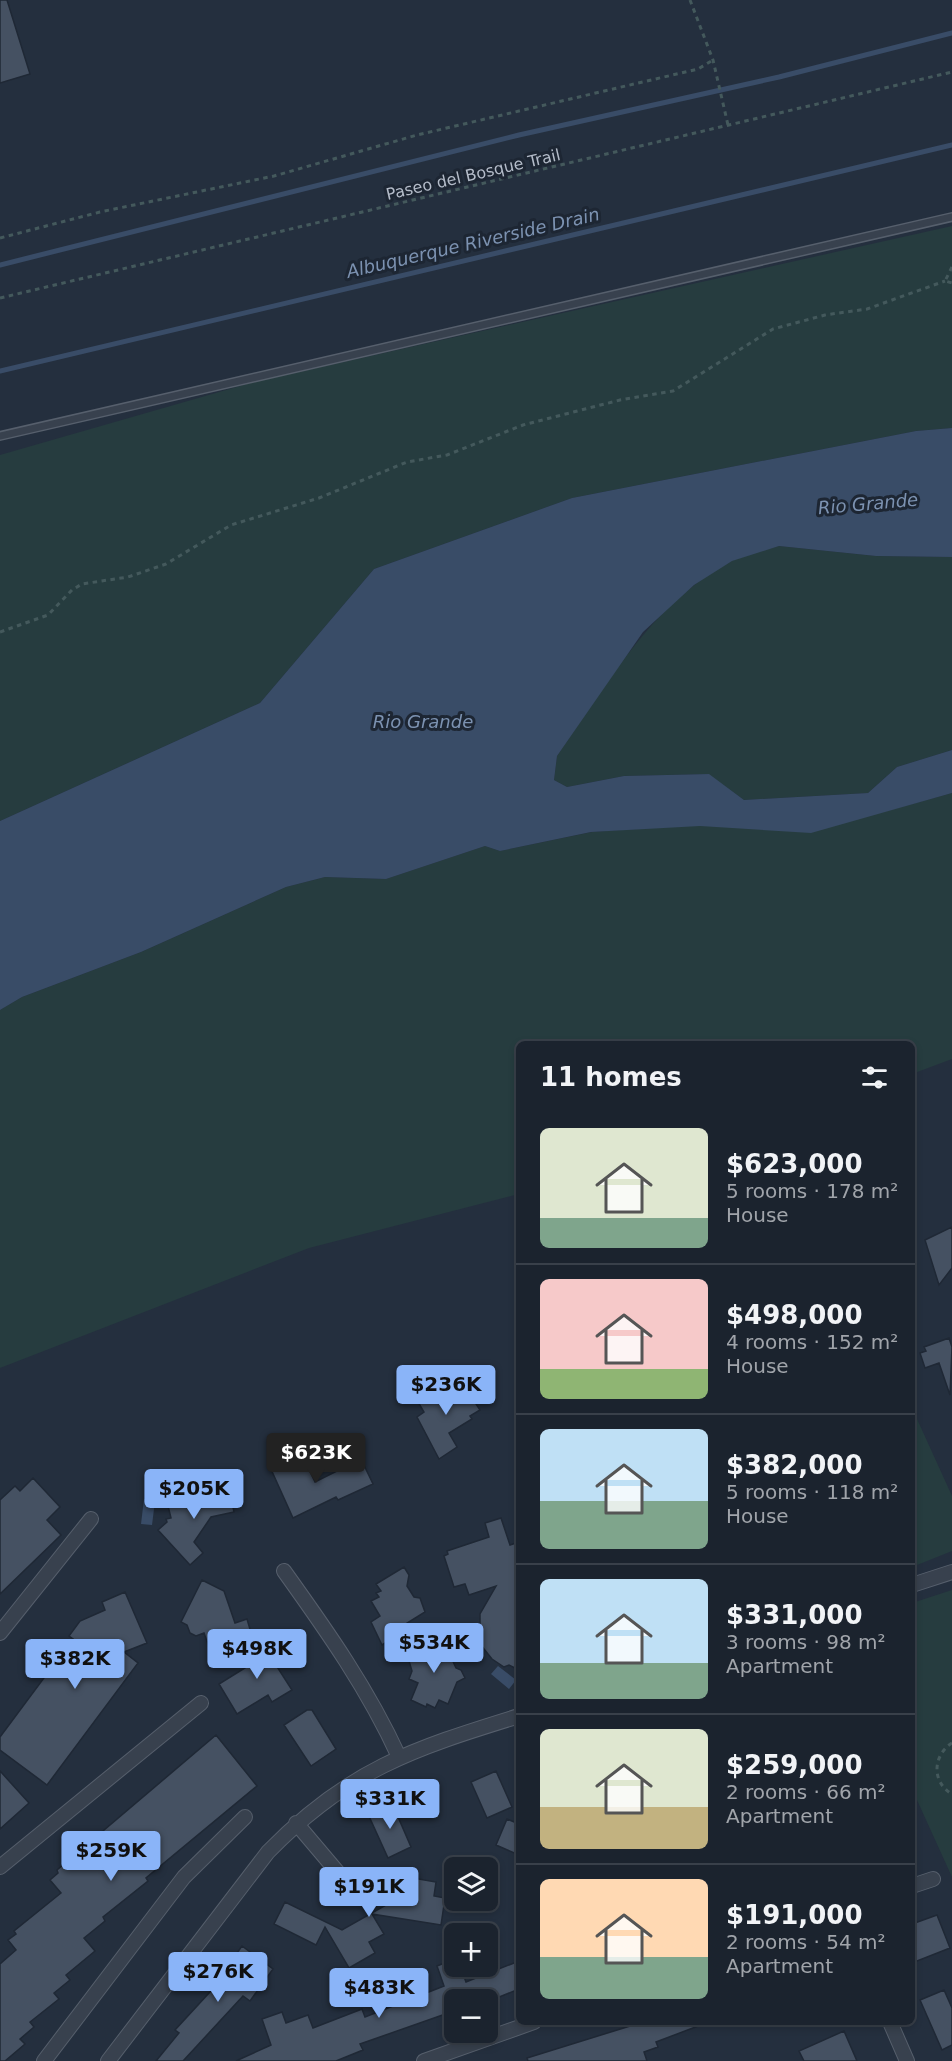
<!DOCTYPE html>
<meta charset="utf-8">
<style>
body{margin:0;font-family:"DejaVu Sans",sans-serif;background:#242b36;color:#f1f3f6;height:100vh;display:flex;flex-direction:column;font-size:22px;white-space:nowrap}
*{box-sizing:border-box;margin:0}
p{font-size:20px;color:#a0a4aa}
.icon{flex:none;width:33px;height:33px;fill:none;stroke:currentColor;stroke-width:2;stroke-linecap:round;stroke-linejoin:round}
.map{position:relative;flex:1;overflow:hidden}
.sheet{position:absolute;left:516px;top:1041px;width:399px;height:984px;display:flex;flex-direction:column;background:#1b232e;border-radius:9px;box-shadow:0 3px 9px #0003,0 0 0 2px #39404a}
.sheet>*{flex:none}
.buttons{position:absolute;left:444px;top:1857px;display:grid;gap:12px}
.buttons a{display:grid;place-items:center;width:54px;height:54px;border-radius:9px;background:#1b232e;box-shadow:0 3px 9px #0003,0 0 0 2px #39404a;font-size:30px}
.price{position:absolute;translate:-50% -51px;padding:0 14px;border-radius:6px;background:#8ab4f8;color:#111;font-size:20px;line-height:39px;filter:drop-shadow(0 2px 3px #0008)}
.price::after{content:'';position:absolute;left:50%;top:36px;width:18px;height:14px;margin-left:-9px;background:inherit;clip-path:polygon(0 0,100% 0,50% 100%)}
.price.current{background:#222;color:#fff}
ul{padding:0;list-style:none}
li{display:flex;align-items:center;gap:18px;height:150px;padding:0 24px}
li+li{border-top:2px solid #39404a}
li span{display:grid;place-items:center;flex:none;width:168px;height:120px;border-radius:9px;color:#555}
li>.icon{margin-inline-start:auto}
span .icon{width:72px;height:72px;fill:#fffc;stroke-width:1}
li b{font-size:26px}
h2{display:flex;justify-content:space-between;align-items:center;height:72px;padding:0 24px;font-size:26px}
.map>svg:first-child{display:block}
</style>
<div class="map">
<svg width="952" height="2061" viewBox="0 0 952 2061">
<rect width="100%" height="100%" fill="#242f3e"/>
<!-- green -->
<path fill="#263c3f" d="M952 226V428L916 431 572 498 374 569 260 703 0 821V455L254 382Z
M779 546 876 556 952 557V750L897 767 868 793 744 800 708 774 624 776 567 787 554 780 557 756C607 685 651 604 730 562 744 554 763 551 779 546Z
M952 793V1059L912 1074V1044H519V1194L309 1248 0 1368V1010L22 997 141 952 286 887 325 877 386 879 485 846 500 851 592 832 883 812Z
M912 1408 952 1496V1551L912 1567Z
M952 1590V1877L912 1789V1603Z"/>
<!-- water -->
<path fill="#394c67" d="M952 428V557L876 556 779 546 732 561 694 585 643 632 557 756 554 780 567 787 624 776 709 774 744 800 868 793 897 767 952 750V793L811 833 700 826 591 832 500 851 485 846 386 879 325 877 286 887 141 952 22 997 0 1010V821L260 703 374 569 572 498 916 431Z
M144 1499 155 1501 152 1525 141 1524Z
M449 1628 456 1632 461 1644 458 1648 451 1645 445 1635 441 1634 443 1630Z
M498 1666 516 1680 509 1689 491 1674Z"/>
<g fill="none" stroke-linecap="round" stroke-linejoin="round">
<!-- stream -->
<path stroke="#394c67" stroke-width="5" d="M0 265 519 135 779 77 952 33
M0 371 952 145"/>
</g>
<!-- building -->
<path fill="#455162" stroke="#1f2835" stroke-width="1.5" d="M0 0H7L30 74 0 83Z
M952 1227V1268L939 1285 925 1240Z
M949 1338 952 1347 950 1395 939 1363 925 1368 920 1353 926 1351 924 1347Z
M460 1379 480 1410 470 1416 472 1419 449 1433 457 1447 439 1459 417 1417 424 1412 418 1402 431 1394 432 1397Z
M301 1452 315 1482 361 1459 373 1484 338 1500 336 1497 293 1518 270 1467Z
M33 1478 60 1507 47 1520 61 1535 0 1594V1500L15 1486 20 1491Z
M229 1488 234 1512 211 1517 194 1542 203 1553 190 1565 158 1530 167 1522 166 1519 171 1518 167 1502 177 1499V1497Z
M501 1518 510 1545 516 1543 519 1553V1670L509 1665 504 1667 492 1659 480 1644V1614L496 1586 469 1595 465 1584 454 1587 444 1556 448 1554 447 1551 489 1537 485 1523Z
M404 1567 409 1575 407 1586 414 1597 420 1598 425 1612 396 1630 399 1634 382 1645 371 1622 380 1616 371 1601 379 1597 376 1593 381 1591 376 1584Z
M202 1580 224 1591 235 1623 247 1619 252 1636 210 1650 204 1633 196 1636 190 1633 187 1625 181 1622Z
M125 1592 147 1643 124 1652 138 1663 47 1785 0 1750V1737L73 1639 69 1636 80 1621 105 1610 102 1602Z
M442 1638 456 1668 461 1670 465 1678 457 1682 448 1704 439 1700 435 1708 427 1704 426 1707 411 1700 418 1683 409 1679 412 1671 409 1661 413 1660 409 1651Z
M274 1639 284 1656 274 1662 292 1690 272 1702 268 1695 237 1714 219 1684 256 1661 251 1653Z
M307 1710H312L336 1749 311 1766 284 1725Z
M216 1735 257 1786 146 1878 148 1881 103 1917 105 1921 84 1938 95 1951 66 1975 70 1980 54 1993 59 1999 30 2022 34 2027 20 2039 25 2044 5 2061H0V1964L16 1950 8 1940 16 1934 14 1931 61 1893 50 1880 58 1873 57 1870Z
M0 1771 29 1803 0 1829Z
M496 1771 512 1807 487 1818 471 1782Z
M392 1803 411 1847 388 1858 368 1814Z
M507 1819 519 1824V1855L496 1845Z
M390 1874 436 1882 434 1896 445 1898 441 1925 372 1914 384 1934 369 1942 375 1953 349 1968 325 1927 316 1945 274 1924 285 1902 342 1930 386 1905Z
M937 1915 950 1948 912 1963V1924Z
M242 1946 273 1969 250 2001 243 1996 183 2061H156L179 2033 175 2030 221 1980 219 1978Z
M454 1959V1966H460L466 1982 519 1961V1989L492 2000H454V2011L360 2044 363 2050 336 2061H236L271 2045 262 2019 282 2012 286 2023 308 2015 313 2028 362 2009 365 2017 444 1986 437 1966Z
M944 1990 952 2008V2045L942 2050 920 2000Z
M643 2022 706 2023 656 2042 658 2047 644 2052 647 2061H528L527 2058Z
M844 2031 857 2061H804L799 2051Z"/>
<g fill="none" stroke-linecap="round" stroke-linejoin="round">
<!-- service casing -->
<g stroke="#565f6c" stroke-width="10">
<path id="service" d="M0 436 952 217"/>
</g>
<!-- minor casing -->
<g stroke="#565f6c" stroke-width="16">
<path id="minor" d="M284 1571C327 1631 368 1689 399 1757
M912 1585 952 1572
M0 1633 91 1519
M296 1823 340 1875
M0 1867 201 1703
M912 1886 933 1879
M890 2022 907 2061
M44 2061 184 1877 245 1817
M108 2061 268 1852C348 1770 412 1749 519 1716
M424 2061 534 2022"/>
</g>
<!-- path -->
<path stroke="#44595c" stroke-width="3" stroke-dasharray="4.5 4.5" stroke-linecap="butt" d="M690 0 713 60 728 125
M0 238 100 212 274 176 417 135 698 69 713 60
M952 267 945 281 952 283
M0 298 952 72
M0 632 48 615 72 590 82 584 128 577 166 564 231 525 319 498 407 462 447 455 523 425 620 400 673 391 773 329 825 315 867 309 945 281
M952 1743C933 1755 931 1782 952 1794"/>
<!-- service -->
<use href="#service" stroke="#38414e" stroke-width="7"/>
<!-- minor -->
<use href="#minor" stroke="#38414e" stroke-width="14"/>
</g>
<g text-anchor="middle" stroke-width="6" stroke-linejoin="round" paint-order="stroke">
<!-- street labels -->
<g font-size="16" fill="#b4bcc9" stroke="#1d2633">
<text transform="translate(473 174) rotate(-13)" y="6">Paseo del Bosque Trail</text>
</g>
<!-- water labels -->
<g font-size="18" font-style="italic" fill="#7c92b1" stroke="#1d2633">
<text transform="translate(473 243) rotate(-13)" y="6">Albuquerque Riverside Drain</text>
<text transform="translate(868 504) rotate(-5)" y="6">Rio Grande</text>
<text x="423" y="728">Rio Grande</text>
</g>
</g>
</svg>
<div class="buttons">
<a><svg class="icon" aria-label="layers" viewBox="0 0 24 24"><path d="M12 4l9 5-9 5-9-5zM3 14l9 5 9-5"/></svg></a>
<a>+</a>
<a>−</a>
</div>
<b class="price" style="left:446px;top:1416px">$236K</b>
<b class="price current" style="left:316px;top:1484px">$623K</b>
<b class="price" style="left:194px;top:1520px">$205K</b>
<b class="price" style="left:434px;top:1674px">$534K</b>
<b class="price" style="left:257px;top:1680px">$498K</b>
<b class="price" style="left:75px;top:1690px">$382K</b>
<b class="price" style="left:390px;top:1830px">$331K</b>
<b class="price" style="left:111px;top:1882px">$259K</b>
<b class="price" style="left:369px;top:1918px">$191K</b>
<b class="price" style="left:218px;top:2003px">$276K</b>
<b class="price" style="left:379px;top:2019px">$483K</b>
<section class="sheet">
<h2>11 homes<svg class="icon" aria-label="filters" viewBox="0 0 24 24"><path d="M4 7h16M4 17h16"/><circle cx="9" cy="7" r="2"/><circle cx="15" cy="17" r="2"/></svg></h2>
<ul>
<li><span style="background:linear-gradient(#dfe7d0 75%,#7fa58c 0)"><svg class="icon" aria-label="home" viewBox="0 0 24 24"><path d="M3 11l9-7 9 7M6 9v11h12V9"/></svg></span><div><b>$623,000</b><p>5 rooms · 178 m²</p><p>House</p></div></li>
<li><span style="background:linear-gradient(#f6c9c9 75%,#8fb573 0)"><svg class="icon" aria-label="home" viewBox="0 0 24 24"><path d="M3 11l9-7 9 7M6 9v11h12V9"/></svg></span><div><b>$498,000</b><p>4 rooms · 152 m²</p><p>House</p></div></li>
<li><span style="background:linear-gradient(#bfe0f5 60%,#7fa58c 0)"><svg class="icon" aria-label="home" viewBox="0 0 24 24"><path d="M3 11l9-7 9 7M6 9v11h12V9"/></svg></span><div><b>$382,000</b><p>5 rooms · 118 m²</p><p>House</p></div></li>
<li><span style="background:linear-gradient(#bfe0f5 70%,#7fa58c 0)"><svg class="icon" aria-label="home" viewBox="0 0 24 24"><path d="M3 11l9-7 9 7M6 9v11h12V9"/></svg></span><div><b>$331,000</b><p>3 rooms · 98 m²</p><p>Apartment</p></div></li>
<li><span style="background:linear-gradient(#dfe7d0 65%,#c2b280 0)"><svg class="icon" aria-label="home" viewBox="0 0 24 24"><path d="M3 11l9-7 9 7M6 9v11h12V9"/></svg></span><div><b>$259,000</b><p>2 rooms · 66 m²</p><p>Apartment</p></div></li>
<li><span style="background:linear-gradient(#ffd9b3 65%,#7fa58c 0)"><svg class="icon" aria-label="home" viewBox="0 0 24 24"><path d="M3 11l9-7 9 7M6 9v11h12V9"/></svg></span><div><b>$191,000</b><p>2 rooms · 54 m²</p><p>Apartment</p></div></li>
</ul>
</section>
</div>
